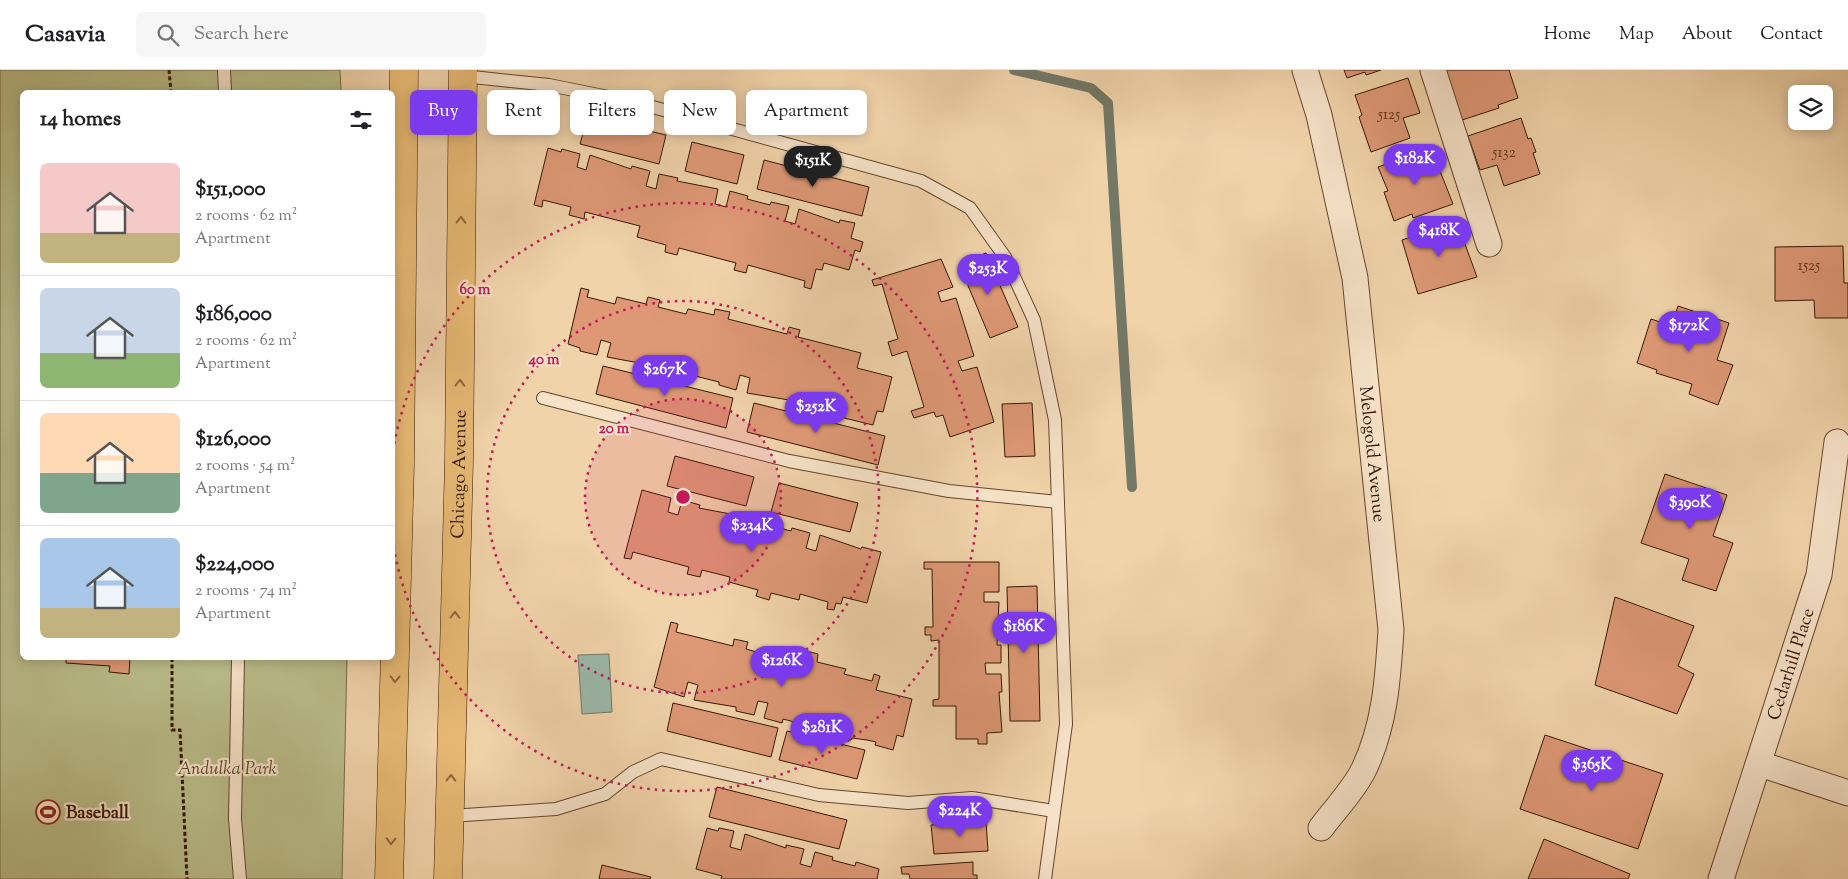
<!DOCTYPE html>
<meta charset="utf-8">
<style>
body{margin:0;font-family:"Sorts Mill Goudy",serif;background:#f6f6f6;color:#202124;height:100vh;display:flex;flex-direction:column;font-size:19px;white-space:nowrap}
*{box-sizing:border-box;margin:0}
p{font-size:16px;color:#757577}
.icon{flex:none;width:28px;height:28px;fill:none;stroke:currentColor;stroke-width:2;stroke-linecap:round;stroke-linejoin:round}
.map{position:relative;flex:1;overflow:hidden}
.details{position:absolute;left:20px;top:20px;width:375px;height:570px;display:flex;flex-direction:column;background:#fff;border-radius:8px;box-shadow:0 2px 12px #0003}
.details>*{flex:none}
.top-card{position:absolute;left:410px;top:20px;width:475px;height:45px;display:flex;gap:10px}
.controls{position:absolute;left:1788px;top:15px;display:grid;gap:10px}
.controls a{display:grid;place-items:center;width:45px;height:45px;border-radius:8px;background:#fff;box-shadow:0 2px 12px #0003;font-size:25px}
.price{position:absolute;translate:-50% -42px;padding:0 11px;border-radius:18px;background:#7c3aed;color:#fff;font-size:16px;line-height:32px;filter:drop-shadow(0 1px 2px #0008)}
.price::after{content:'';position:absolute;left:50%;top:30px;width:15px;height:11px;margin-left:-8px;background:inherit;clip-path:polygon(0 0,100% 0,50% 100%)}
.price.selected{background:#222;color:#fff}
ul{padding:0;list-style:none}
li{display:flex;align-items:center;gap:15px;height:125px;padding:0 20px}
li+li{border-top:1px solid #e0e0e0}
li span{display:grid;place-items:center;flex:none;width:140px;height:100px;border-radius:8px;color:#555}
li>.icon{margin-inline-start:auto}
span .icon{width:60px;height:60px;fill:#fffc;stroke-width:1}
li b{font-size:21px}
h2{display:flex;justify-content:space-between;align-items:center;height:60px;padding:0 20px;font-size:21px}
.chip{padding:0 18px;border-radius:8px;background:#fff;box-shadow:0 2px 12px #0003;font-size:18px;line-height:45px}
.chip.selected{background:#7c3aed;color:#fff}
header{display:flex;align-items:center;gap:30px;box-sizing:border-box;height:70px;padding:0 25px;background:#fff;border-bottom:1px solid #e0e0e0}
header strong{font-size:24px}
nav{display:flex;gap:28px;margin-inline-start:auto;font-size:18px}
.search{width:350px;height:45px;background:#f6f6f6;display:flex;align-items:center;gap:12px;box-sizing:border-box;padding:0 18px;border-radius:8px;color:#757577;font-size:19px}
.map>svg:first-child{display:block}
</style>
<header>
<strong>Casavia</strong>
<div class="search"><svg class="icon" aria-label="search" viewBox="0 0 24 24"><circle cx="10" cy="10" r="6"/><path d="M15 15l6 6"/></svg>Search here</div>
<nav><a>Home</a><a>Map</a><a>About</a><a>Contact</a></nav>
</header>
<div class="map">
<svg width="1848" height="809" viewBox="0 0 1848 809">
<rect width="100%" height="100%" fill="#f1d3aa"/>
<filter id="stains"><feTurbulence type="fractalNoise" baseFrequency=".004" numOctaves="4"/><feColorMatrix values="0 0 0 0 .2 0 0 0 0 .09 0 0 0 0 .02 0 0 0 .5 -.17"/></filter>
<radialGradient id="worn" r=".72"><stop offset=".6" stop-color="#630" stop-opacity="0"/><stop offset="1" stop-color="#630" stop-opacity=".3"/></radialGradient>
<!-- green -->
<path fill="#b9bc89" stroke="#786a46" d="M0 0H340L341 22H22V588H347L342 809H0Z"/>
<!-- water -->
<path fill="#9bb8aa" stroke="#737867" d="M609 584 612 642 582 644 578 585Z"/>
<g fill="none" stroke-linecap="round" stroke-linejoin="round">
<!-- stream -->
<path stroke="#737867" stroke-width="10" d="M1014 0 1091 18 1108 33 1132 417"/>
</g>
<!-- building -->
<path fill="#de9876" stroke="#361703" d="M1344 0H1381L1366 5 1365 2 1347 8Z
M1445 0H1509L1518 28 1498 35 1499 38 1462 50Z
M1408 8 1420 43 1403 48 1410 68 1371 82 1359 47 1362 45 1355 25Z
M588 46 666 65 659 94 580 74Z
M1521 48 1528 69 1531 68 1536 82 1533 83 1540 104 1504 116 1497 95 1480 100 1468 66Z
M692 72 744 85 737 114 685 101Z
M548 78 561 82 562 79 580 84 577 97 586 100 590 85 631 99 632 96 650 101 646 116 656 119 659 104 678 108 677 111 718 119 715 134 726 137 730 121 748 126 747 129 770 135 771 132 789 136 785 151 795 154 799 139 839 153 840 150 855 153 851 168 863 172 860 182 855 180 849 200 824 193 822 200 816 199 811 219 804 217 805 211 748 195 746 203 734 200 736 193 679 178 677 185 665 182 666 175 637 167 640 156 585 142 584 149 569 145 571 137 543 130 542 137 534 135Z
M1431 78 1453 134 1413 148 1412 144 1394 151 1384 122 1388 121 1378 97Z
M764 90 869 117 862 146 757 119Z
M1457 152 1477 207 1418 224 1402 170Z
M1843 176 1844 213H1848V248H1815L1814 230 1775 231V177Z
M986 183 1018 257 990 268 959 194Z
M941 189 953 217 938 222 941 232 956 228 974 286 958 291 962 301 977 297 994 352 950 367 943 345 936 347 934 342 914 348 911 341 924 337 907 281 892 286 888 272 898 269 882 214 874 216 872 210Z
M581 218 589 220 587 227 615 234 617 227 646 234 648 227 660 230 658 237 686 244 688 239 714 245 715 239 730 242 728 249 787 264 789 257 800 260 798 267 861 283 857 298 892 307 883 342 877 341 873 355 815 341 819 325 809 323 806 338 788 333 789 330 747 323 750 308 740 305 736 320 719 315V312L695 306V309L677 305 681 290 671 288 667 302 649 298 650 295 607 287 611 273 601 270 597 285 580 281V278L568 274Z
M1678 236 1729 253 1717 290 1733 295 1718 335 1689 324 1692 314 1656 303 1657 300 1637 293 1651 249 1672 256Z
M603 296 733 328 726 358 596 324Z
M754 333 885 366 878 395 747 362Z
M1032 333 1035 386 1005 387 1002 334Z
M675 386 754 407 746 436 667 416Z
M1665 404 1727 425 1713 466 1733 473 1716 521 1682 510 1689 489 1641 473Z
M779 413 858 433 850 462 771 442Z
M642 420 671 428 668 442 678 445 682 430 700 435 699 438 741 446 737 461 747 463 751 448 769 453 768 455 791 461 792 458 810 463 806 478 816 481 820 465 861 479 862 477 881 482 867 533 843 527 841 534 836 533 834 540 827 539 828 532 800 524 799 530 771 523 769 530 756 526 758 520 729 512 730 507 702 500 700 507 687 504 689 497 633 482 631 489 624 488Z
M924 492H999V522H984V532H999L997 575H1001V593H985L986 604H1001L1002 622H999L1002 662 987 663V674H978V669H956V636H933V630L939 629V570L931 571V565H925V557H933L932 499H924Z
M1037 516 1040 651H1010L1007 517Z
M1615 527 1694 556 1678 596 1694 604 1677 644 1595 615Z
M671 552 678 554 676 562 733 576 734 569 748 572 746 579 774 587 775 581 804 588 806 581 818 584 817 592 846 599 844 604 872 611 874 604 880 606 876 620 912 629 903 667 897 665 893 680 875 675 876 672 867 670 852 668 851 670 834 666 838 650 827 647 823 663 805 658 806 655 783 649 782 653 764 648 768 633 758 631 754 645 736 641V637L694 630 698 615 688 612 684 627 654 617Z
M66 588H130L129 604 109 602 110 596 66 593Z
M673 633 778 658 771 687 667 661Z
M787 661 865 680 857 709 779 690Z
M1545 665 1663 704 1638 779 1520 739Z
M717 717 847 750 839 779 709 747Z
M986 751 988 781 934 784 931 755Z
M707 758 718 761 719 758 734 761 730 777 741 780 745 764 786 778V775L804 779 800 794 811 797 815 782 833 787 832 790 855 796 856 792 879 799 877 809H721L722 806 696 799Z
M1544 769 1630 804 1628 809H1528Z
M973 792V805H977V809H910L909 804H902L901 797Z
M602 795 651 807 650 809H599Z"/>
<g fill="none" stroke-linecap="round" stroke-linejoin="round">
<!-- service casing -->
<g stroke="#65462d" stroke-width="14">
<path id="service" d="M224 0 225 22
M463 6 549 15 638 33 921 111 970 138 1005 187 1034 250 1055 350 1066 654 1045 809
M543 328 789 391 949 421 1058 432
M238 588 235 749 240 809
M450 746 556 739 605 724 633 702 661 689 819 725 908 733 972 728 1054 741"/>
</g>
<!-- minor casing -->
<g stroke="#65462d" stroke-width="27">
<g id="minor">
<path id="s1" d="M1305 0 1319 45 1355 208 1391 560C1388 608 1385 655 1364 699 1354 720 1335 739 1321 758"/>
<path d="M1433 0 1489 174"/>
<path d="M1760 694 1848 723"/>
<path id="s2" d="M1721 809 1819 505 1837 372"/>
</g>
</g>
<!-- primary casing -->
<g stroke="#361703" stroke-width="29">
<g id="primary">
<path d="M389 809 400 393 404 0"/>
<path id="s3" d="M448 809 459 391 463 0"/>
</g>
</g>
<!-- path -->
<path stroke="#361703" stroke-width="3" stroke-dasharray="4 2.5" stroke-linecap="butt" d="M169 0 171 22
M172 588V660H180L187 809"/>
<!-- service -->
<use href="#service" stroke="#f6e2c8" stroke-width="12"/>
<!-- minor -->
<use href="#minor" stroke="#f6e2c8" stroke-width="25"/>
<!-- primary -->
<use href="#primary" stroke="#e8ba75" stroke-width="28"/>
</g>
<!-- one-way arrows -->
<defs><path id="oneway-chevron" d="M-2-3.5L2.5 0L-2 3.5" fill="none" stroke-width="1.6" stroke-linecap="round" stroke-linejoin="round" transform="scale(1.25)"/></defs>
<g stroke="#8f683c">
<use href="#oneway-chevron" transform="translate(461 150) rotate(-89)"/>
<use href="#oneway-chevron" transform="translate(460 313) rotate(-89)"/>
<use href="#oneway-chevron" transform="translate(455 545) rotate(-89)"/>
<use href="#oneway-chevron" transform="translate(395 609) rotate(91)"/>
<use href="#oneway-chevron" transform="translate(451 708) rotate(-89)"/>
<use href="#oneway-chevron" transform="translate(391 771) rotate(92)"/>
</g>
<!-- distance rings -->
<circle cx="683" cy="427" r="98" fill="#c2185b" fill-opacity=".12"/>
<g fill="none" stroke="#c2185b" stroke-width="2.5" stroke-dasharray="2.5 5">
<circle cx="683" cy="427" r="98"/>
<circle cx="683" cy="427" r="196"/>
<path d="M393 381A294 294 0 1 1 393 473"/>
</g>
<!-- icons -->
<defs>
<g id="stadium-ring" transform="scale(1.25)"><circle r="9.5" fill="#f6e2c8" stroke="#8f2418" stroke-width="1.5"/><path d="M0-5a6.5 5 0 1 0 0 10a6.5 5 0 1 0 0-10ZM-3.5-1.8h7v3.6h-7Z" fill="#8f2418"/></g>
</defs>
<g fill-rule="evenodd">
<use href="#stadium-ring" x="48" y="742"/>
</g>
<g text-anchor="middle" stroke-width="4.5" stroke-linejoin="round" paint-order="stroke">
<!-- number labels -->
<g font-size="15" fill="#603720">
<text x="1389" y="49">5125</text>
<text x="1504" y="87">5132</text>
<text x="1809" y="200">1525</text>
</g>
<!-- street labels -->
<g font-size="18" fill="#361703" stroke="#f6e2c8">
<text dy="6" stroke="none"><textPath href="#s1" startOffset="391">Melogold Avenue</textPath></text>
<text dy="6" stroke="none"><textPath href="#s3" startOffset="405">Chicago Avenue</textPath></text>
<text dy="6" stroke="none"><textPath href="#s2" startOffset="226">Cedarhill Place</textPath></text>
</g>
<!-- park labels -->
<g font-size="18" font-style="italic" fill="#5d492b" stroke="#f6e2c8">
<text x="227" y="704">Andulka Park</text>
</g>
<!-- poi labels -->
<g font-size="18" font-weight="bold" fill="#361703" stroke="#f6e2c8" text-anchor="start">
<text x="66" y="748">Baseball</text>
</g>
</g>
<circle cx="683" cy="427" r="8" fill="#c2185b" stroke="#f6e2c8" stroke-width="2.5"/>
<g font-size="15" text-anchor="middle" font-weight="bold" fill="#c2185b" stroke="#f6e2c8" stroke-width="4.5" stroke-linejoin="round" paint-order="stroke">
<text x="475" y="224">60 m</text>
<text x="544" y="294">40 m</text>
<text x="614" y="363">20 m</text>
</g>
<rect width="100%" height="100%" filter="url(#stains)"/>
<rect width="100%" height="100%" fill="url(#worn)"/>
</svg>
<div class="controls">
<a><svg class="icon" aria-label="layers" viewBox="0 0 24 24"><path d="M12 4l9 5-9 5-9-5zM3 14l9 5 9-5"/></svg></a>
</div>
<b class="price" style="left:1415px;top:116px">$182K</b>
<b class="price selected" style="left:813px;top:118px">$151K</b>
<b class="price" style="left:1439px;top:188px">$418K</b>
<b class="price" style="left:988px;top:226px">$253K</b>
<b class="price" style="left:1689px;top:283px">$172K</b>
<b class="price" style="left:665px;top:327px">$267K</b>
<b class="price" style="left:816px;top:364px">$252K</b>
<b class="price" style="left:1690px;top:460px">$390K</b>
<b class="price" style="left:752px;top:483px">$234K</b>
<b class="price" style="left:1024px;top:584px">$186K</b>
<b class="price" style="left:782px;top:618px">$126K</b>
<b class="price" style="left:822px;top:685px">$281K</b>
<b class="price" style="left:1592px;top:722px">$365K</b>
<b class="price" style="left:960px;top:768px">$224K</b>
<div class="top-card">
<a class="chip selected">Buy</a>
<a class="chip">Rent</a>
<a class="chip">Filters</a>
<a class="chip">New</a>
<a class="chip">Apartment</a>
</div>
<section class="details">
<h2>14 homes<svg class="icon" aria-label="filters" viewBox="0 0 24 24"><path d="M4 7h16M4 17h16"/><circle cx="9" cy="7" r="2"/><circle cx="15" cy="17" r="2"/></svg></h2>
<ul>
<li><span style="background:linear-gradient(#f6c9c9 70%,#c2b280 0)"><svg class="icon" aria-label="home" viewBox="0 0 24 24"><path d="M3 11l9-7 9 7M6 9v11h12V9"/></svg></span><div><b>$151,000</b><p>2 rooms · 62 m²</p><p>Apartment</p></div></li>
<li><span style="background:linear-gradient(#c9d6e8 65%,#8fb573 0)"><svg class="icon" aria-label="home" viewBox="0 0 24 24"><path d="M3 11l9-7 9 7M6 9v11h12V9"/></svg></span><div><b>$186,000</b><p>2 rooms · 62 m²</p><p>Apartment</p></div></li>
<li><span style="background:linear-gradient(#ffd9b3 60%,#7fa58c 0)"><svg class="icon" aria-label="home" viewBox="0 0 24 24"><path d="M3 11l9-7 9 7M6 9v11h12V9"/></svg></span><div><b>$126,000</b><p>2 rooms · 54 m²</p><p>Apartment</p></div></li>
<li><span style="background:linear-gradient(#a9c7e8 70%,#c2b280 0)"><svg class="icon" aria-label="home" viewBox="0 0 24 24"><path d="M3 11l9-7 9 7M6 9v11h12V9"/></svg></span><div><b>$224,000</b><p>2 rooms · 74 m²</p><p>Apartment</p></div></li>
</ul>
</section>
</div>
